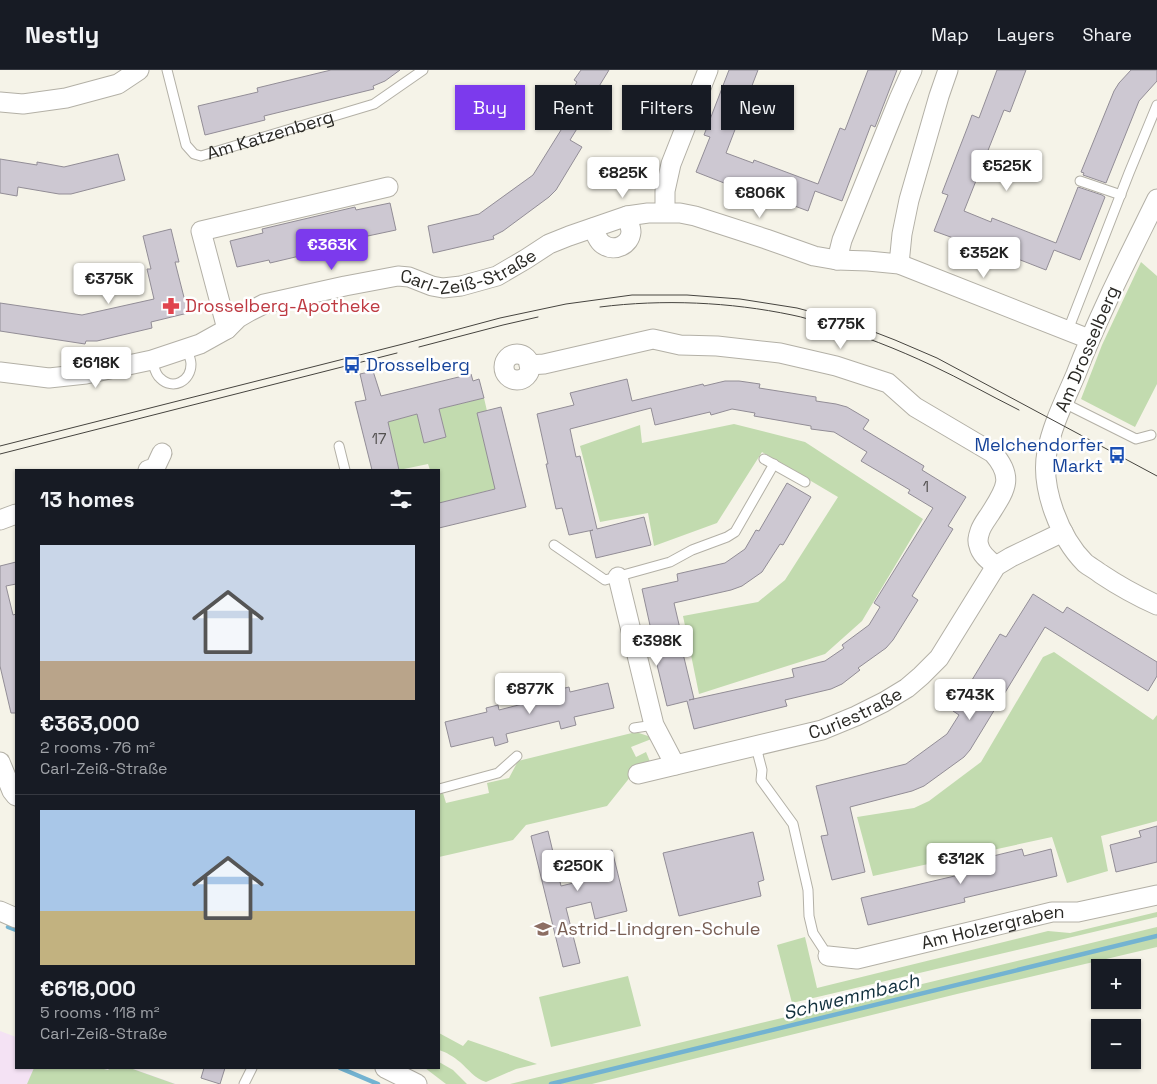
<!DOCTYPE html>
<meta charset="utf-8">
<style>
body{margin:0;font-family:"Space Grotesk",sans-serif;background:#242831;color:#f1f3f6;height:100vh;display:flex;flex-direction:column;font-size:19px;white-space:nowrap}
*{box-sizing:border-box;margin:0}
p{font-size:16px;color:#9ea1a6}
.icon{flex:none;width:28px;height:28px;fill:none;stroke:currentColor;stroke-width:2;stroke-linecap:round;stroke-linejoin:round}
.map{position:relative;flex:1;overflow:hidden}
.panel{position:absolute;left:15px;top:399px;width:425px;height:600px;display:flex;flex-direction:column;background:#171b24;border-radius:0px;box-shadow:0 1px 4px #0004}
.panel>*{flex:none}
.hud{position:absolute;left:455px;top:15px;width:475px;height:45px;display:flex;gap:10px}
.buttons{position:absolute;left:1091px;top:889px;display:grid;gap:10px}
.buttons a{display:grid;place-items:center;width:50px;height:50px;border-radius:0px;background:#171b24;box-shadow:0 1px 4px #0004;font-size:25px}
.price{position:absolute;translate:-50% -42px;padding:0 11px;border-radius:5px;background:#fff;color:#222;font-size:16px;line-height:32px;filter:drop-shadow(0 1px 2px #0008)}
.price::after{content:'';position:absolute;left:50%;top:30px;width:15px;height:11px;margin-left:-8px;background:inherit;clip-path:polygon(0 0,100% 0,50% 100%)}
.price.active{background:#7c3aed;color:#fff}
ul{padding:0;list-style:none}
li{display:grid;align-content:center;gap:10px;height:265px;padding:0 25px}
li+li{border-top:1px solid #363941}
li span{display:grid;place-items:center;height:155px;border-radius:0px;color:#555}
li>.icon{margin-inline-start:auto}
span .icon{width:90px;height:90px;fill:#fffc;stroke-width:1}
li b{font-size:21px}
h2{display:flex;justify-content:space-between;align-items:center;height:60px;padding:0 25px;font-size:21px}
.chip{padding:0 18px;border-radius:0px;background:#171b24;box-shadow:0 1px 4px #0004;font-size:18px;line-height:45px}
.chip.active{background:#7c3aed;color:#fff}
header{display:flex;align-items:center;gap:30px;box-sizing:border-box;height:70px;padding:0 25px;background:#171b24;border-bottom:1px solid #363941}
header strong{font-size:24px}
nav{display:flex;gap:28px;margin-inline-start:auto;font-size:18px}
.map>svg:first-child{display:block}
</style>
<header>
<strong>Nestly</strong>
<nav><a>Map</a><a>Layers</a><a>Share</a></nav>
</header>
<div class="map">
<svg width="1157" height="1014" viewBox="0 0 1157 1014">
<rect width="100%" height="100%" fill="#f5f3e8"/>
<!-- medical -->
<path fill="#f4e2f4" d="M0 961 16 967V998H101L108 1000 109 998H131L176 1014H0Z"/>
<!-- green -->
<path fill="#c2dbaf" d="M1141 192 1157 206V314L1135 357 1081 329 1102 275Z
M484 328 487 341 477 343 491 400 498 418 439 433V400H430L428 394 399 400 388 352 417 344 424 373 446 367 439 339Z
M734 354 805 372 923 449 862 551 825 584 699 624 683 546 758 532 785 510 838 427 762 382 717 453 654 476 648 443 600 452 580 376 640 355 642 373Z
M1054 582 1153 650 1157 645V751L1101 766 1108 801 1067 813 1052 767 873 806 857 747 914 738 929 731 981 692 1043 587Z
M636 662 654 668 631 677 636 687 646 682 651 694 631 706 607 736 526 755 513 770 439 787V724L443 723 446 733 489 723 487 713 509 708 518 691Z
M1157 842V847L792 933 777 875 805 867 817 918 1048 861 1070 863Z
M1157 857V877L957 924 592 1014H510Z
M628 906 641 956 551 977 539 927Z
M439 963 463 976 468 970 537 994 516 999 486 1012C475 1009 468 999 460 992 454 987 446 982 439 980Z
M439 992 453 1000 467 1014H446L425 998H439Z
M34 998H100L108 1000 110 998H130L175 1014H27Z"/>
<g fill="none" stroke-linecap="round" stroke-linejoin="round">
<!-- stream -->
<path stroke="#73b3d1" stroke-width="4.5" d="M8 857 16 860
M340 998 378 1014
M551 1014 1157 866"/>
</g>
<!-- building -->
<path fill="#cdc8d2" stroke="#928d96" d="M331 0H400L385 11 373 16 374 19 264 46 265 50 205 65 198 36 258 22 257 18Z
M581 0H609L598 18 601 20 570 70 582 77 556 120 549 127 503 161 493 166 494 169 433 183 428 156 479 144 533 105 566 52 557 46 577 12 574 10Z
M729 0H758L726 83 753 93 754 90 818 114 840 58 845 60 868 0H897L875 57 871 55 842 131 815 121 808 141 744 117 742 120 696 102 710 67 704 65Z
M997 0H1026L1010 42 1004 40 964 141 991 152 992 148 1056 173 1078 117 1102 125 1105 127 1080 190 1054 180 1046 200 982 175 981 178 934 161 948 125 942 123 968 56 972 45 979 48Z
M1131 0H1157V11L1139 31 1106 113 1083 105 1084 103 1081 102 1114 21 1119 13Z
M118 84 125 110 71 124H59L18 117 17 126 0 123V89L37 95V92L64 97Z
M390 133 396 160 363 167V171L270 193 269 190 237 197 230 171 263 163 262 159 355 137 356 140Z
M171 159 179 192H175L188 243 151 252 152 258 97 271H86L85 274 0 261V233L82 245 154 229 147 199H151L143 166Z
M373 301 381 326 471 304 473 311 479 309 484 328 439 339 446 367 424 373 417 344 388 352 399 400H372L355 332 366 330 360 304Z
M627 309 632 331 703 314 704 316 725 311H739L760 314 759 318 816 327V331L836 334 847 337 869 350 863 359 924 396 922 400 966 427 948 456 953 459 912 526 918 530 893 570 886 578 858 598 860 600 842 614 831 619 785 630 787 636 694 659 687 631 667 636 651 570 653 569 642 519 678 511 677 504 725 493 745 479 756 460 759 461 787 413 811 427 783 475 780 474 762 502 742 516 731 520 674 533 681 563H678L694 629 689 630 794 607 792 599 825 591 844 578 842 575 869 555 880 537 874 533 933 438 908 423 910 420 861 391 867 382 834 362 811 359V356L754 346 755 343 732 339 711 345 710 342 655 355 651 338 570 359 576 387 580 386 597 459 644 447 651 475 596 488 590 461 593 460 569 465 562 438 556 439 546 394H548L537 344 574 335 570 323Z
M501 337 526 437 439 458V433L495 419 477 343Z
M16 492V514L6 516 13 545 16 544V643H11L0 596V496Z
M1033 524 1063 543 1067 537 1157 592V606L1148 621 1045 557 970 680 964 687 924 716 912 721 850 737 865 802 832 810 821 766 828 765 816 716 906 694 947 664 959 645 953 641 1000 564 1006 567Z
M608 613 614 638 574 647 576 655 561 659 559 651 506 664 508 672 495 676 493 667 451 677 445 652 487 642 486 638 498 635 499 640 554 626 553 621 569 617 570 622Z
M1157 756V792L1116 802 1110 775 1141 767 1139 761Z
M548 761 561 816 586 810 580 787 612 780 627 841 595 849 591 832 566 838 580 893 563 897 531 766Z
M753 762 764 810 758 812 761 826 679 846 663 783Z
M1022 779 1024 786 1051 779 1057 806 964 828 965 832 868 855 861 828 959 805 956 795Z
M204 998H225L220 1014 201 1008Z"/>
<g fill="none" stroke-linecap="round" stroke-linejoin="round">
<!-- service casing -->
<g stroke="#b3b0a6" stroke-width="11">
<g id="service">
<path id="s1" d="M167 0 186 75 194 84 201 86 374 34 423 0"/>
<path d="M1080 111 1121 125"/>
<path d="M1068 260 1129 103 1157 35"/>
<path d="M152 290C154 296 155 304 160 308 173 321 191 311 191 294 191 289 188 283 186 278"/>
<path d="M1064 333 1136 369 1151 365"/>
<path d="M339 376 345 400"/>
<path d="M764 389 805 412"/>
<path d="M554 475 605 510 670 492 692 480 727 467 735 462 774 394"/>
<path d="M634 658 654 655"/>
<path d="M756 677 762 700 761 710 793 754 808 820 809 846 813 863 828 886"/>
<path d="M439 719 498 703 517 686"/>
<path d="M244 1014 252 998"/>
</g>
</g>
<!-- minor casing -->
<g stroke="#b3b0a6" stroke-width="21">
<g id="minor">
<path d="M0 32 23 34 66 28 118 14 139 0"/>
<path d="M1157 129C1129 186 1099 244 1076 304 1065 330 1052 355 1047 382 1040 418 1060 468 1085 493 1090 497 1096 500 1101 504 1119 516 1137 526 1157 535"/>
<path d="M665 142V121L671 94 708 0"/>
<path d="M593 158C596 164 598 172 604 175 615 182 630 175 631 162 631 157 628 151 627 146"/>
<path d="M837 190 842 170 899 29 912 0"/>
<path d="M899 194 902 164 909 130 939 26 948 0"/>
<path d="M227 259 201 161 388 117"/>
<circle cx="517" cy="297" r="13"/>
<path d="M529 295 544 294 653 269 680 275 717 276 780 283 836 296 888 313 915 337 993 383C1015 408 1005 420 990 444 986 450 982 455 980 461 978 467 977 471 979 476 981 485 990 491 996 496"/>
<path id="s2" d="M0 302 49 308 86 304 152 290 200 274 227 259 238 248 250 241 264 234 345 216 398 206 409 207 432 216 443 218 461 216 497 206 526 189 549 174 569 166 627 146 648 143H680L695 146 766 169 814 186 837 190 868 191 899 194 1089 269"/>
<path d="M148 400 155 398 162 383"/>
<path d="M0 450 16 444"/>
<path d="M618 507 654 655 675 695"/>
<path d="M0 692 12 721 16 726"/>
<path id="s3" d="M638 704 822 660 856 646 884 632 907 618 921 606 939 588 996 496 1011 487 1063 462"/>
<path d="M0 841 16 848"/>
<path id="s4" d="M828 886 857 889 1052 842H1078L1157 825"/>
<path d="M385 998 417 1014"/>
</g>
</g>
<!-- service -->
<use href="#service" stroke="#fff" stroke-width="9"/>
<!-- minor -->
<use href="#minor" stroke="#fff" stroke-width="19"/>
<!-- tram -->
<path stroke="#46443f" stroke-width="1" d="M600 237C663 229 730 232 792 245 803 247 814 251 825 254 861 265 897 279 931 295 961 309 989 325 1019 340
M419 277 503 255 538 247
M0 376 403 274 500 248 566 234 632 225H687L740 229 797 238 846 251 895 270 937 288 1157 406
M0 384 397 283"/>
</g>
<!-- icons -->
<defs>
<g id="pharmacy-bare" transform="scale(1.35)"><path d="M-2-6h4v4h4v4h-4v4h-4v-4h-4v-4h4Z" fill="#e0444e" stroke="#fff" stroke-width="2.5" paint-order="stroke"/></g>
<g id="bus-bare" transform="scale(1.35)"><path d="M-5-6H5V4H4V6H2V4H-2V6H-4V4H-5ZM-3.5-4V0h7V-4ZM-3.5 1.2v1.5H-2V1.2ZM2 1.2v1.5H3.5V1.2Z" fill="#1a4fb4" stroke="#fff" stroke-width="2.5" paint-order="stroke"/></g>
<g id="school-bare" transform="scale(1.35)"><path d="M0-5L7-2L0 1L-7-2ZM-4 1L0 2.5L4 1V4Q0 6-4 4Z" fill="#8d6e63" stroke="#fff" stroke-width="2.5" paint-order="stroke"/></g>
</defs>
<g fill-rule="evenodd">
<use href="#pharmacy-bare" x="171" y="236"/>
<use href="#bus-bare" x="352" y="295"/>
<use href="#bus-bare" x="1117" y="385"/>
<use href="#school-bare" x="543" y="859"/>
</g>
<g text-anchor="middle" stroke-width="5" stroke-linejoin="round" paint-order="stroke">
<!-- number labels -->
<g font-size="15" fill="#535150">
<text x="379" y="374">17</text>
<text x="926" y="422">1</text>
</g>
<!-- street labels -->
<g font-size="18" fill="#2a2925" stroke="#fff">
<text dy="6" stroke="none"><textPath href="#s1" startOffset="169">Am Katzenberg</textPath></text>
<text dy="6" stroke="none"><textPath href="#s2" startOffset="492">Carl-Zeiß-Straße</textPath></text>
<text transform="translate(1087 279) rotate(-67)" y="6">Am Drosselberg</text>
<text dy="6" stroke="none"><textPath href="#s3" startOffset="226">Curiestraße</textPath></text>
<text dy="6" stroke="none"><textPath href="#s4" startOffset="169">Am Holzergraben</textPath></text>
</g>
<!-- health labels -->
<g font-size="18" fill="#be3a42" stroke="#fff" text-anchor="start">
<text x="185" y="242">Drosselberg-Apotheke</text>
</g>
<!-- transit labels -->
<g font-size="18" fill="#164399" stroke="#fff" text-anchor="start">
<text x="366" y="301">Drosselberg</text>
<text x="1103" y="381" text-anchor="end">Melchendorfer<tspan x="1103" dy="21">Markt</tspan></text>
</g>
<!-- education labels -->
<g font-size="18" fill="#785e54" stroke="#fff" text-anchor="start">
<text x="557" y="865">Astrid-Lindgren-Schule</text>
</g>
<!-- water labels -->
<g font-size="19" font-style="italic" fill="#102f3c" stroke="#fff">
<text transform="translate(851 926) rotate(-14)" y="7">Schwemmbach</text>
</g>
</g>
</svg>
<div class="buttons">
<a>+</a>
<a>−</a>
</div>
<b class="price" style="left:1007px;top:122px">€525K</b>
<b class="price" style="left:623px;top:129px">€825K</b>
<b class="price" style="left:760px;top:149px">€806K</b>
<b class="price active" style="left:332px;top:201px">€363K</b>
<b class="price" style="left:984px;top:209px">€352K</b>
<b class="price" style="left:109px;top:235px">€375K</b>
<b class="price" style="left:841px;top:280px">€775K</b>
<b class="price" style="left:96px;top:319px">€618K</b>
<b class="price" style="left:657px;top:597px">€398K</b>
<b class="price" style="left:530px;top:645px">€877K</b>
<b class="price" style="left:970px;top:651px">€743K</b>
<b class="price" style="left:961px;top:815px">€312K</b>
<b class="price" style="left:578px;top:822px">€250K</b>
<div class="hud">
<a class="chip active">Buy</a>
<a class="chip">Rent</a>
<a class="chip">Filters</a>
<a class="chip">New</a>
</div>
<section class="panel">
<h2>13 homes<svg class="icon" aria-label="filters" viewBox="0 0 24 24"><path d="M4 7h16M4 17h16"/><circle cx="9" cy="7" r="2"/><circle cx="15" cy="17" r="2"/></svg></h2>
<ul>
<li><span style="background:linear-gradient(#c9d6e8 75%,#b9a48a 0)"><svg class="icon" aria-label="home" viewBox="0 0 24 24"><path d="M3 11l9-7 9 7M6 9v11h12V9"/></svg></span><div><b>€363,000</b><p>2 rooms · 76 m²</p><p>Carl-Zeiß-Straße</p></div></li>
<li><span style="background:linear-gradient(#a9c7e8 65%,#c2b280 0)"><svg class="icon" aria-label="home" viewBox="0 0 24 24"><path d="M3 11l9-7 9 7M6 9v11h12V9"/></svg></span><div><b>€618,000</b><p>5 rooms · 118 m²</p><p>Carl-Zeiß-Straße</p></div></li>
</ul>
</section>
</div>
